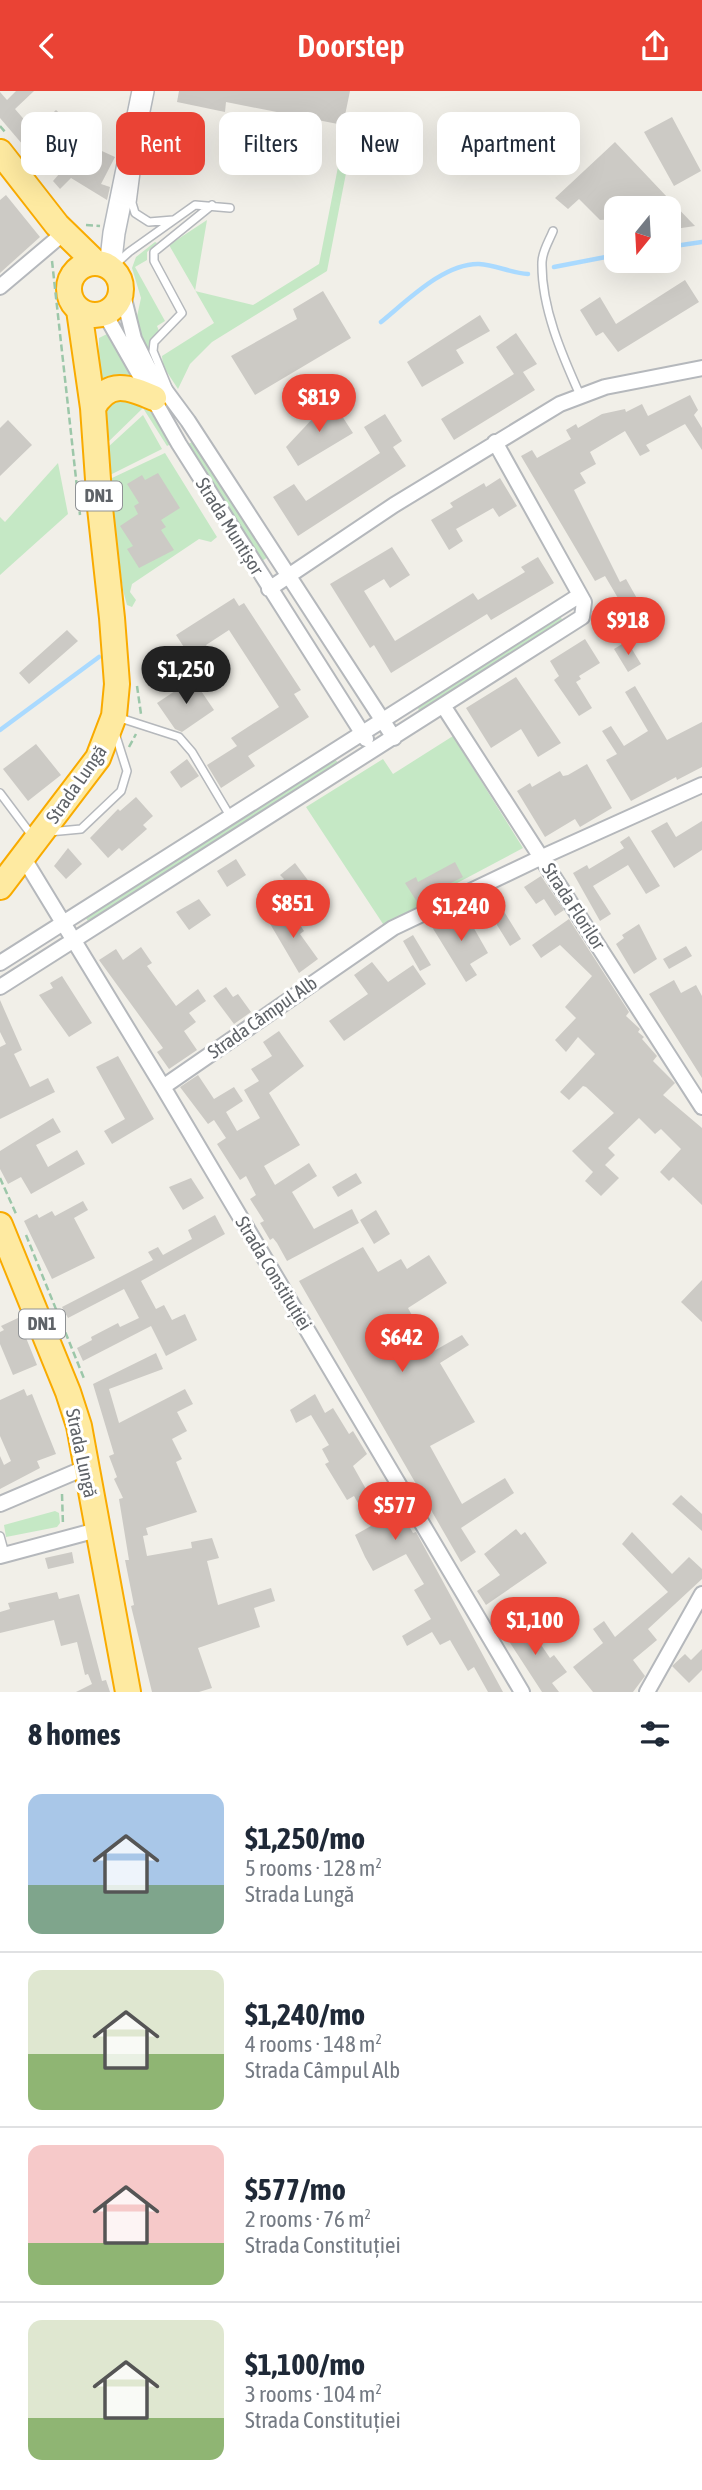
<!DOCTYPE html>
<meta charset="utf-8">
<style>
body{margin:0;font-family:"Asap Condensed",sans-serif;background:#f6f6f7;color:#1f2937;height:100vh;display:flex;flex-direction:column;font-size:26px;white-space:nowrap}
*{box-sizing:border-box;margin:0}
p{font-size:23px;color:#747a83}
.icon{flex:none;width:38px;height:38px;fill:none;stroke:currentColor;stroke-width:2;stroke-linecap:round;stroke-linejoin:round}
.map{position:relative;height:1601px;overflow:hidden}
.sheet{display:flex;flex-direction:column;background:#fff;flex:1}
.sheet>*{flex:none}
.banner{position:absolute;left:21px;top:21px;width:662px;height:63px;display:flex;gap:14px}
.needle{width:46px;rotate:198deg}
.buttons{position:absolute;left:604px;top:105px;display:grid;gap:14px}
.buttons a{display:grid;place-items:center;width:77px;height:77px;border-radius:14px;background:#fff;box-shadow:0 7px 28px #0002;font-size:35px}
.price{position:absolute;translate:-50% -60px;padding:0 16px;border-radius:24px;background:#ea4335;color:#fff;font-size:23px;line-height:46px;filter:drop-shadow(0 2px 4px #0008)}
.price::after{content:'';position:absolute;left:50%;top:42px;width:21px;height:16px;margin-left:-10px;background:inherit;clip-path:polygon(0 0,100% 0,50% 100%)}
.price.on{background:#222;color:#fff}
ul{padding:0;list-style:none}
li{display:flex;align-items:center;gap:21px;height:175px;padding:0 28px}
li+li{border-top:2px solid #e0e1e3}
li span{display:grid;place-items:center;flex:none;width:196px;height:140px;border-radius:14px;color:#555}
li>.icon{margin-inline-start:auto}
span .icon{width:84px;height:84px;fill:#fffc;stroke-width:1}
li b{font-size:30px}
h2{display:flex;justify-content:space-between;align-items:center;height:84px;padding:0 28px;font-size:30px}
.tag{padding:0 24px;border-radius:14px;background:#fff;box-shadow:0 7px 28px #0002;font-size:24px;line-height:63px}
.tag.on{background:#ea4335;color:#fff}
header{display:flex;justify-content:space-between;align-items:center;height:91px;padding:0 28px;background:#ea4335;color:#fff;font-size:32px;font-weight:600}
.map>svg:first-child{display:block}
</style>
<header><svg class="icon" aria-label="back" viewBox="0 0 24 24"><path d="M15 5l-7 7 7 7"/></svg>Doorstep<svg class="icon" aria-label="share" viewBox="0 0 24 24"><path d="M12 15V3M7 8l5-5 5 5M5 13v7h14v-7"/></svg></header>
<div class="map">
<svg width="702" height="1601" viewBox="0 0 702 1601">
<rect width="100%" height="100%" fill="#f1efe8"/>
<!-- green -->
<path fill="#c5e8c5" d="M346 35 355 36 327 180 212 251 190 273 178 298 163 275 162 265 214 232 169 154 207 129 195 200 253 214 319 173Z
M155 151 157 152 147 161V169L135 176 165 230 157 235 159 240 150 250V262L155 274 147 268 136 230 141 207 132 177 136 166Z
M107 243 110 244 143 297 98 301 99 247Z
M108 305 146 314 171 353 167 355 143 317 102 357V321Z
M143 324 162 358 108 385 107 357Z
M194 350 268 466 262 470 188 353Z
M165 362 217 446 211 451 199 448 132 493 130 501 136 509 132 516 127 514 123 499 109 393 112 387Z
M58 372 68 423 0 484V426L5 431Z
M560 525 564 532 419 622 418 615Z
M453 645 523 757 427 808 430 813 385 836 306 716 383 668 393 683Z
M334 667 339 673 88 830 85 826Z
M55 1420 59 1422 60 1432 57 1436 6 1446 4 1434Z"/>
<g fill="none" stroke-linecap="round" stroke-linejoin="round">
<!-- stream -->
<path stroke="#aadaff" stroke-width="4.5" d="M668 156 702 151
M554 176 616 164
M381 231C407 210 444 172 479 173 496 174 511 182 528 183
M0 639 99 566"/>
</g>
<!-- building -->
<path fill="#cccac5" d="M16 0H34L15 18 34 40 56 19 85 46 80 50 115 66 101 93 110 96 107 109 71 87 60 98 53 90 66 75 41 48 29 61 0 27V1L7 9Z
M179 0H350L343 34 226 11 225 21 177 11Z
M672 26 701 80 674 95 644 41Z
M615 51 668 107 695 135 668 139V117H616V128L600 129 579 108 568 118 555 107Z
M6 104 40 146 0 182V109Z
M685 189 699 211 618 261 603 241 596 245 580 219 600 206 616 233Z
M323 200 351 247 255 304 231 265 297 228 293 218Z
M480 224 490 240 456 259 464 272 422 296 407 271Z
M516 242 537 273 523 281 535 299 454 349 441 328 514 283 496 256Z
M690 304 698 319 694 324 702 337V359L685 333 646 354 650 360 640 365 625 340 590 361 596 373 580 382 586 392 574 399 620 491 626 488 639 511 625 519 605 485 595 490 521 365 532 359 537 367 571 348 566 339 576 333 578 337 602 323 625 318 626 321 642 313 648 325Z
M331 308 353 342 298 375 286 356Z
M385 323 402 350 393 356 406 375 298 445 273 406 294 393 306 410 380 362 364 336Z
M8 329 32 354 0 385V337Z
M158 382 180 417 161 429 166 436 161 439 174 459 139 477 127 458 133 455 120 435 138 423 134 415 139 412 127 393 142 384 145 389Z
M500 387 517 415 499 426 493 417 456 438 463 450 449 459 431 429 453 416 450 412 484 392 486 396Z
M392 456 410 484 390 497 384 488 364 500 395 550 473 502 478 509 525 481 521 476 538 466 554 492 491 529 487 523 391 582 374 554 370 557 330 493Z
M234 507 239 515 244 512 301 599 294 603 309 626 248 665 255 675 221 697 207 674 237 655 231 647 279 616 229 539 206 554 211 562 195 573 176 544Z
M67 539 78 550 29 593 19 582Z
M585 548 600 572 579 585 581 588 576 591 592 617 579 625 554 589 559 585 550 570Z
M627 550 641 573 628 581 614 558Z
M516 586 561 652 538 666 521 638 491 657 466 617Z
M193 588 214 619 182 641 175 638 157 612Z
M635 595 667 649 702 631V676L677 689 676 686 631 710 606 669 617 663 602 640 611 635 624 655 648 640 625 601Z
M36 653 61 684 28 710 3 678Z
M187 668 199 685 181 697 170 681Z
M587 673 612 717 580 736 575 728 545 746 517 700 530 692 532 696 560 680 563 685 568 684Z
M136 706 153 725 143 734 147 738 122 760 119 757 108 767 90 747 118 718 120 720Z
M702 730V759L674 777 651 740 667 731 676 746Z
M629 745 660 795 646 803 628 774 593 795 611 823 600 830 573 782 587 774 589 778 624 757 620 751Z
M68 757 82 773 66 788 54 775Z
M236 768 246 784 227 796 217 780Z
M455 771 463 786 437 799 438 802 419 814 405 792 416 786 418 791Z
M295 772 310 792 289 809 277 794 284 788 280 784Z
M541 785 564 819 555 825 544 808 536 813 524 796Z
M495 806 521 848 510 855 484 813Z
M199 808 211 824 189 839 176 821Z
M290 818 304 840 300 843 318 868 299 882 269 831Z
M463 818 488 862 470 873 477 884 466 891 432 836Z
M569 828 629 921 626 925 640 938 638 941 644 946 642 948 657 965 653 970 675 992 663 1004 702 1037V1114L673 1086 669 1090 660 1081 681 1058 661 1038 655 1043 639 1027 608 1057 615 1064 605 1074 619 1087 601 1105 585 1090 593 1081 572 1060 614 1022 586 996 583 995 569 1009 560 1001 595 963 578 946 566 961 555 949 576 927 565 916 592 885 560 854 541 867 532 854Z
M639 833 657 868 634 883 616 853 624 847 622 844Z
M413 844 431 874 420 880 403 850Z
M686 855 692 865 669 878 663 868Z
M141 856 152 872 147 875 176 915 198 898 206 910 189 922 196 931 184 940 197 959 169 978 157 961 163 957 99 869 116 858 123 869Z
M372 871 388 891 413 874 426 893 344 950 329 930 368 903 354 884Z
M62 885 92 932 69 946 39 904 53 897 50 892Z
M674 889 681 902 696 894 702 905V987L649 903Z
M226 896 233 906 238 903 251 921 234 933 213 905Z
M0 909 22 959 14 963 30 996 48 987 55 1001 0 1028V956L6 953 0 941Z
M279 940 304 975 269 1002 300 1054 264 1075 275 1094 309 1072 317 1085 292 1101 314 1138 352 1118 359 1132 287 1170 277 1152 273 1147 270 1149 260 1132 264 1130 250 1108 256 1104 246 1085 240 1089 217 1053 226 1047 214 1029 208 1033 180 996 198 984 214 1008 234 996 243 1010 226 1021 237 1040 260 1027 244 999 259 990 251 978 272 965 263 951Z
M118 965 154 1028 112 1053 104 1040 125 1028 96 976Z
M53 1027 61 1041 36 1054 48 1076 77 1059 85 1073 31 1103 21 1086 8 1093 0 1078V1060Z
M356 1082 362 1092 338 1106 332 1096Z
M191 1087 204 1107 183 1119 169 1096Z
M83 1110 88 1119 74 1127 95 1167 52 1188 24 1130 37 1123 39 1127 52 1120 55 1125Z
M376 1119 390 1143 374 1153 360 1129Z
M215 1124 225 1143 141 1190 156 1218 164 1214 172 1229 185 1223 197 1249 166 1265 151 1235 83 1270 77 1257 92 1249 91 1246 118 1232 120 1236 139 1227 124 1198 68 1227 62 1216 153 1169 148 1161 158 1156 163 1164 192 1148 188 1139Z
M363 1156 378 1181 401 1168 407 1178 429 1164 447 1192 408 1217 432 1261 462 1244 469 1254 440 1272 475 1331 430 1355 462 1413 505 1387 514 1402 461 1437 476 1461 461 1471 299 1190Z
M702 1189V1231L681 1211Z
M18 1227 37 1274 13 1284 0 1253V1241L4 1239 1 1235Z
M156 1262 163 1278 109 1298 119 1332 185 1298 193 1313 177 1321 187 1340 172 1348 182 1368 176 1371 197 1421 146 1437 148 1444 143 1445 147 1465 192 1457 191 1451 212 1447 219 1467 207 1470 218 1514 271 1497 275 1510 254 1517 260 1536 198 1557 212 1597 199 1601H152L131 1515 134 1514 125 1469H129L119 1408 123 1407 114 1388 117 1386 109 1365 114 1363 93 1293Z
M24 1298 27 1305 32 1303 56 1363 37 1370 40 1377 0 1398V1365L4 1374 11 1370 0 1345V1309Z
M315 1303 325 1322 333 1317 349 1343 353 1340 367 1363 353 1375 371 1407 380 1402 383 1407 388 1404 398 1423 401 1421 413 1442 416 1441 503 1601H488L474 1576 468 1580 450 1549 440 1554 432 1541 407 1555 402 1545 431 1528 414 1499 424 1493 406 1463 373 1480 365 1466 355 1444 371 1435 354 1405 347 1409 325 1373 329 1371 322 1358 329 1354 311 1324 296 1332 290 1319Z
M681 1404 702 1423V1440L672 1413Z
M516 1438 521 1444 525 1441 547 1472 486 1514 477 1500 500 1484 484 1463Z
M632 1441 672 1483 689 1466 702 1478V1488L648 1538 657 1549 633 1569 645 1585 633 1601H593L573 1576 603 1552 593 1538 604 1530 615 1546 668 1501 622 1453Z
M72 1461 74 1472 48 1478 45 1467Z
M57 1501 59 1508 79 1503 102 1590 106 1589 110 1601H76L92 1593 88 1583 85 1584 77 1551 61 1555 54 1529 0 1542V1521L10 1518 8 1512Z
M518 1531 522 1536 530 1531 536 1540 533 1542 550 1567 554 1564 567 1581 552 1592 559 1601H542L503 1541Z
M702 1558V1579L689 1592 672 1575 685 1563 691 1569Z"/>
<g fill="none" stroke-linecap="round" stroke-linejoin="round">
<!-- service casing -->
<g stroke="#b5b8bc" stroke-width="10">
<path id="service" d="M136 81 132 112 135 122 149 131 173 129
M553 140C549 150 542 161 542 171 541 216 562 264 580 304
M117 172 129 161 195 114 230 117
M169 299 153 260 154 251 182 222 154 170V161L212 114
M117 626 179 646 192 661 230 725
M0 702 33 746
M49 741 81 738 121 700 127 680 115 642
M0 1445 5 1463"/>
</g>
<!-- minor casing -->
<g stroke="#b5b8bc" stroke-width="18">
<path id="minor" d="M0 196 59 146
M121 196 134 248 148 276 188 330 394 647
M105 223 179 353 366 648
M269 498 394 414 560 313 605 296 702 277
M444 616 702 1016
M23 766 163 996 522 1601
M0 872 580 504
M0 896 582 526 584 511 495 351
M163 996 393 837 542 766 702 694
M0 1413 87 1376
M0 1465 97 1439
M647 1601 702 1503"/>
</g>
<!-- secondary casing -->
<g stroke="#b6babf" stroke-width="24">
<path id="secondary" d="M110 177 114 142 143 0"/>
</g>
<!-- trunk casing -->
<g stroke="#f9ab00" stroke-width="28">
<path id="trunk" d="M0 61 57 134 96 172
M69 198a26 26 0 1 1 52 0a26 26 0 1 1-52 0Z
M93 317C108 288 129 296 154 307
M0 796 98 667 114 625 117 593 112 527 100 417 93 317 79 219
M0 1134 68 1301 79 1335 128 1601"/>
</g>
<!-- path -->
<path stroke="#9cc7a9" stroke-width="2.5" stroke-dasharray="7 3.5" stroke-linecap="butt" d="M0 35 6 42
M86 134 100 135
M52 170 80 424
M137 595 141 623
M129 656 136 643
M0 1087 17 1125
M26 1144 85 1290
M62 1403 63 1434"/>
<!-- service -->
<use href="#service" stroke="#fff" stroke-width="7"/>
<!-- minor -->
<use href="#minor" stroke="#fff" stroke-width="14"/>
<!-- secondary -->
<use href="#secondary" stroke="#fff" stroke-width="21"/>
<!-- trunk -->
<use href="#trunk" stroke="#feeaa1" stroke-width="24"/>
</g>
<g text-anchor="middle" stroke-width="6" stroke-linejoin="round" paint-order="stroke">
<!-- shield labels -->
<g fill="#fff" stroke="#8f9295" stroke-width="2">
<rect x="76" y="390.5" width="46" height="29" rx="5"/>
<rect x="19" y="1218.5" width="46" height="29" rx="5"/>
</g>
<g font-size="18" font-weight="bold" fill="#5f6368">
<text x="99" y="411">DN1</text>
<text x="42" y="1239">DN1</text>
</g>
<!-- street labels -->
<g font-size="19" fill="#5f6368" stroke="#fff">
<text transform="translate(230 435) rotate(58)" y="7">Strada Muntișor</text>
<text transform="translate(76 693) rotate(-55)" y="7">Strada Lungă</text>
<text transform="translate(574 815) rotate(57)" y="7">Strada Florilor</text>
<text transform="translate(262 926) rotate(-35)" y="7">Strada Câmpul Alb</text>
<text transform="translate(274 1182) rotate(59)" y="7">Strada Constituției</text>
<text transform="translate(82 1362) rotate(78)" y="7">Strada Lungă</text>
</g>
</g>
</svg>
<div class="buttons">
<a><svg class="needle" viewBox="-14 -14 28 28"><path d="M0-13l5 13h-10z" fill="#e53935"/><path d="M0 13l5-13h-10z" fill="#747a83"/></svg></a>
</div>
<b class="price" style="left:319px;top:343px">$819</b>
<b class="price" style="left:628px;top:566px">$918</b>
<b class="price on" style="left:186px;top:615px">$1,250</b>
<b class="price" style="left:293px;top:849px">$851</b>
<b class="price" style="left:461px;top:852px">$1,240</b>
<b class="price" style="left:402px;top:1283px">$642</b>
<b class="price" style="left:395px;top:1451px">$577</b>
<b class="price" style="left:535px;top:1566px">$1,100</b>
<div class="banner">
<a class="tag">Buy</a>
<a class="tag on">Rent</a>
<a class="tag">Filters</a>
<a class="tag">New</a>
<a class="tag">Apartment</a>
</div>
</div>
<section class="sheet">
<h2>8 homes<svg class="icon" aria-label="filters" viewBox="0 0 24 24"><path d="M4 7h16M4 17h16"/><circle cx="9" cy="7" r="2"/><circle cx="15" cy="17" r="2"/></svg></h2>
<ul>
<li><span style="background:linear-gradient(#a9c7e8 65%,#7fa58c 0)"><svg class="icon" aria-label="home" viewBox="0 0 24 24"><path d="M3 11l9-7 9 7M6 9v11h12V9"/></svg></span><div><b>$1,250/mo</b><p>5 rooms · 128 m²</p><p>Strada Lungă</p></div></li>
<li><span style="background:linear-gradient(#dfe7d0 60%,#8fb573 0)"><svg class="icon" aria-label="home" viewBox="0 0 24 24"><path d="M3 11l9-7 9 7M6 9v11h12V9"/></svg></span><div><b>$1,240/mo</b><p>4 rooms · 148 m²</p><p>Strada Câmpul Alb</p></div></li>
<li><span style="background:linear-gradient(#f6c9c9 70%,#8fb573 0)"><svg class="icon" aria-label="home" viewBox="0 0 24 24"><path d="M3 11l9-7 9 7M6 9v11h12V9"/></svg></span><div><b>$577/mo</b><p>2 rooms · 76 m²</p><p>Strada Constituției</p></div></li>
<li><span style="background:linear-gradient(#dfe7d0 70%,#8fb573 0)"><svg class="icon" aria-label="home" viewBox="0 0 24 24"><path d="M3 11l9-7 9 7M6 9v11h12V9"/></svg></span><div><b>$1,100/mo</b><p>3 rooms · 104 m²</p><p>Strada Constituției</p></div></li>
</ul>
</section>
